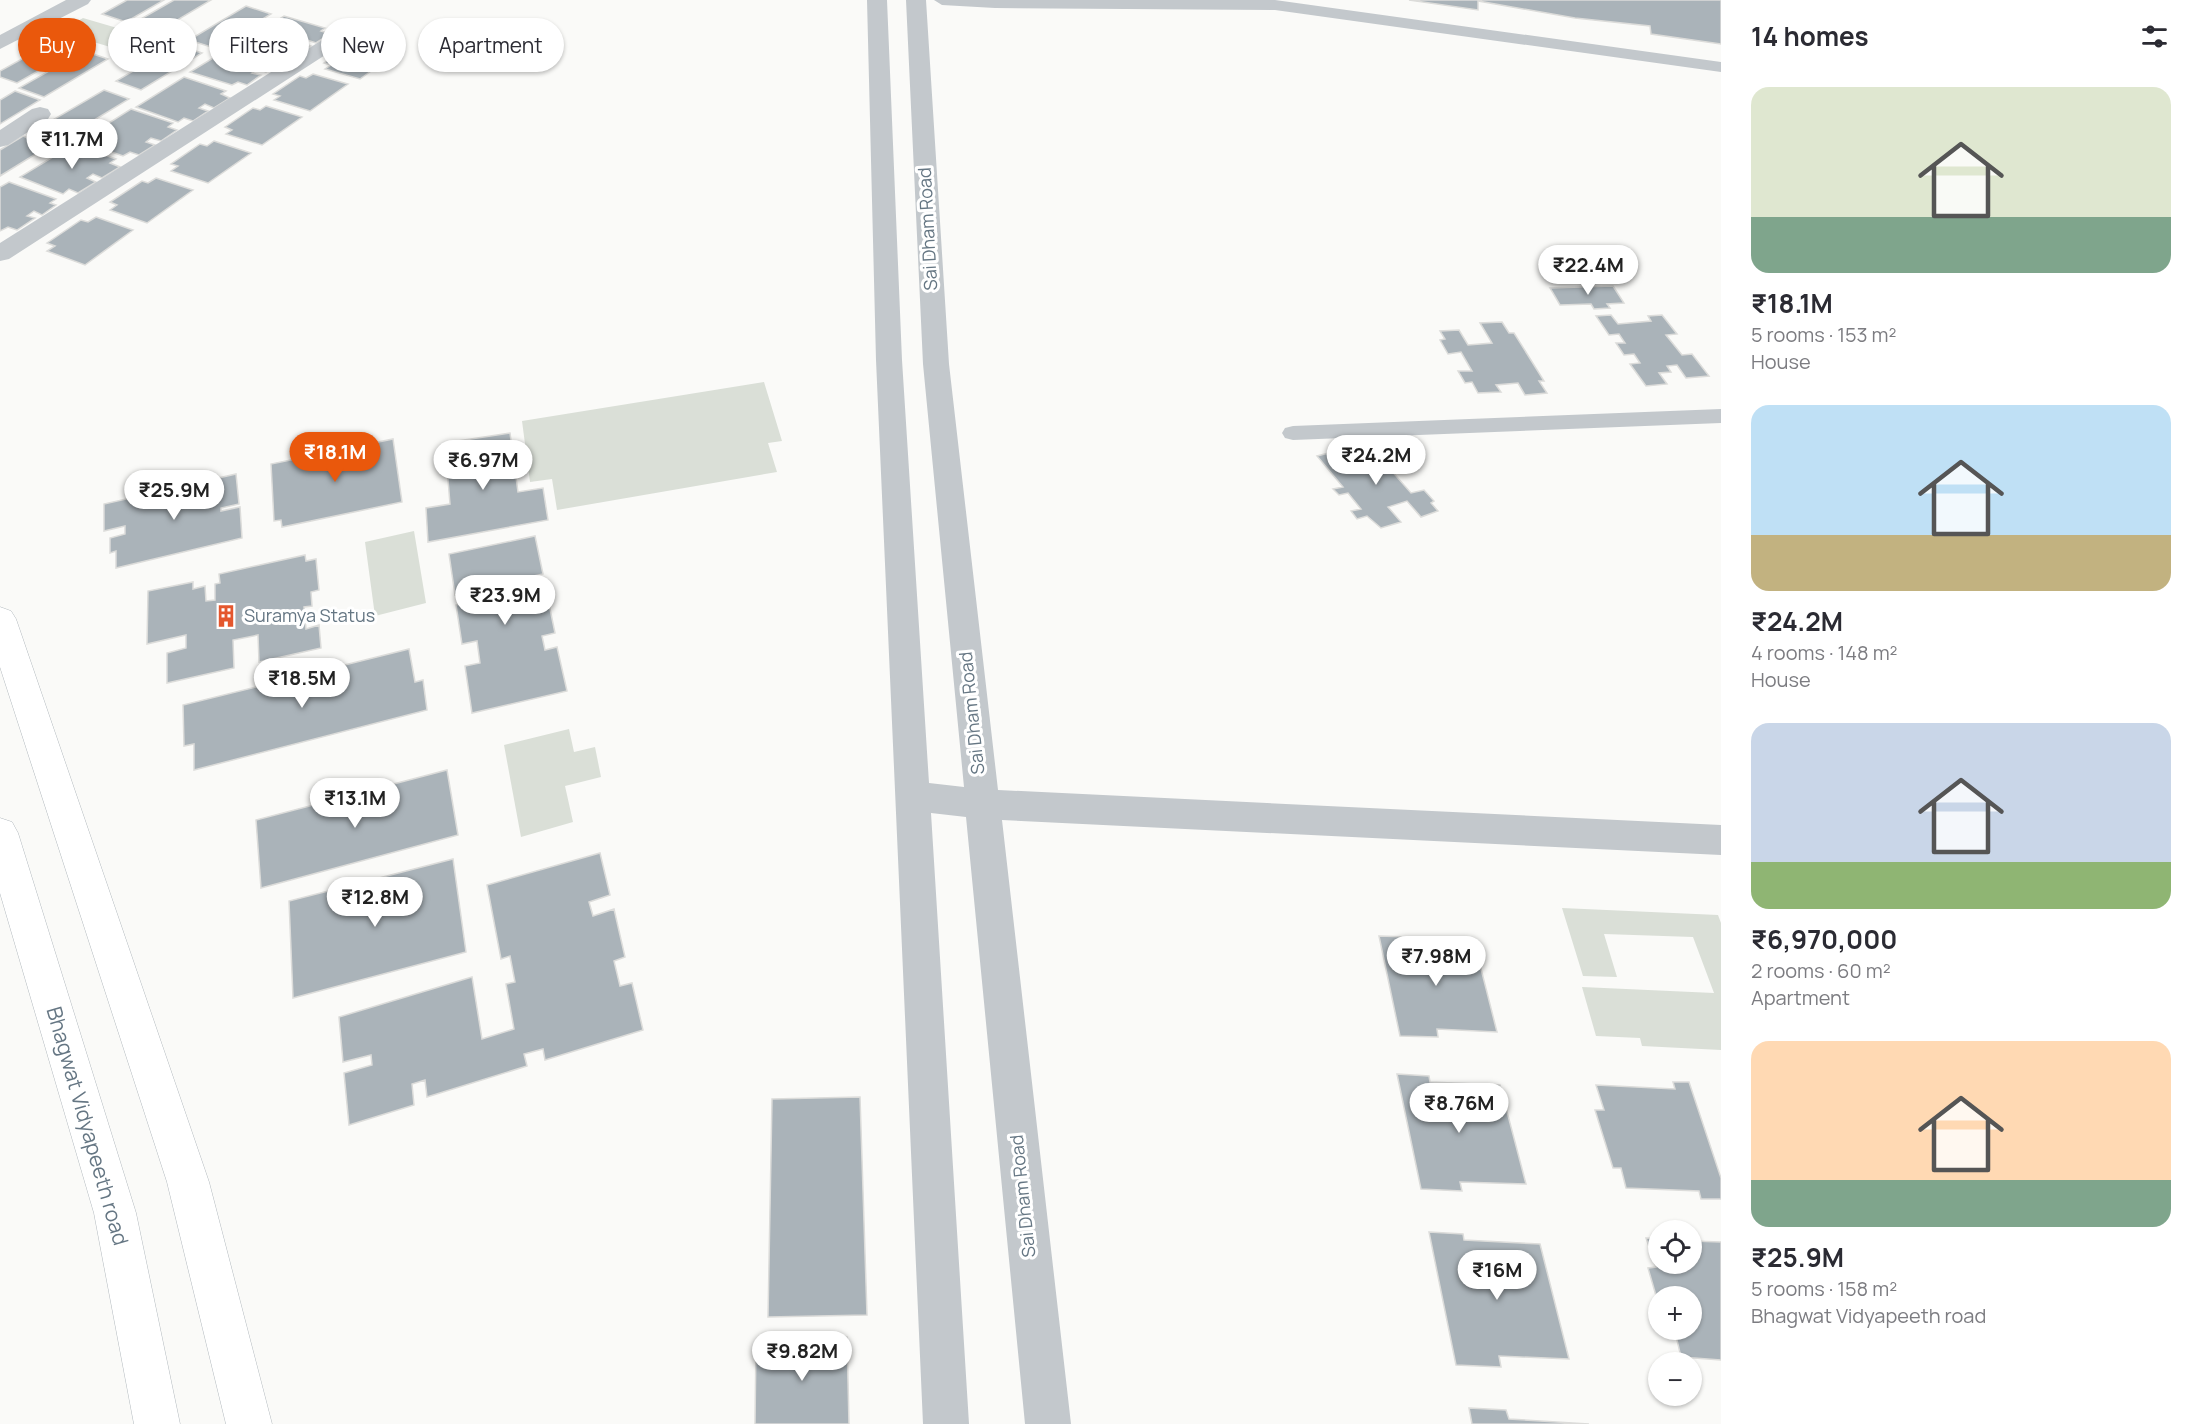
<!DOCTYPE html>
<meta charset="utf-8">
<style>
body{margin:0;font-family:Manrope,sans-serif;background:#f7f7f7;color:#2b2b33;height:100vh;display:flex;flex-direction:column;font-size:22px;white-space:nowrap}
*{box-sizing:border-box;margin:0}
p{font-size:20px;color:#7c7c81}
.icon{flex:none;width:33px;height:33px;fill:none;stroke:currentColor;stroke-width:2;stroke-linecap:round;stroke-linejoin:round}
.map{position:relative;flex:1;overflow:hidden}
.details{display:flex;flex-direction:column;background:#fff;width:480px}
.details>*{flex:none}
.hud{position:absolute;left:18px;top:18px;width:570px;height:54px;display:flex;gap:12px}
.fabs{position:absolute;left:1648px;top:1220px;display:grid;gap:12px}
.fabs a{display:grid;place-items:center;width:54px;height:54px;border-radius:50%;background:#fff;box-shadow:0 2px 4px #0004;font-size:30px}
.price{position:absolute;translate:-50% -51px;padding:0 14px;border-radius:21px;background:#fff;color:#222;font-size:20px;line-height:39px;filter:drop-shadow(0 2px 3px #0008)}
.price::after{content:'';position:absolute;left:50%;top:36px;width:18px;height:14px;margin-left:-9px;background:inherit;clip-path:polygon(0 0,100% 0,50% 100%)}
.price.selected{background:#ea580c;color:#fff}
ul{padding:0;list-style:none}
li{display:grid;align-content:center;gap:12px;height:318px;padding:0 30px}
li span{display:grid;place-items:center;height:186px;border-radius:18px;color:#555}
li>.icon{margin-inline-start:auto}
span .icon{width:108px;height:108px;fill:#fffc;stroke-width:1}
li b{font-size:26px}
h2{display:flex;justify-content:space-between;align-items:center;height:72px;padding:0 30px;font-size:26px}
.tag{padding:0 21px;border-radius:27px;background:#fff;box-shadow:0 2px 4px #0004;font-size:21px;line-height:54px}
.tag.selected{background:#ea580c;color:#fff}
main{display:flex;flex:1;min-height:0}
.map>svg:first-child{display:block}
</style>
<main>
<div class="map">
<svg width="1721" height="1424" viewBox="0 0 1721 1424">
<rect width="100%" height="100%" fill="#fafaf8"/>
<!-- green -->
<path fill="#dadfd7" d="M83 18 141 35 117 49 60 32Z
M764 382 782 441 768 443 777 472 557 510 552 479 530 482 522 421Z
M414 531 426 603 375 616 365 542Z
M569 729 574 752 595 747 601 777 565 786 573 822 521 837 504 745Z
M1562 908 1718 915 1721 923V1050L1642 1046 1640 1038 1596 1036 1582 987 1714 993 1693 937 1604 934 1617 977 1583 976Z"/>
<!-- building -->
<path fill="#aab3b9" stroke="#dcdcda" stroke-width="1.5" d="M127 0H164L126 22 102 14Z
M174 0H211L164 28 139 20Z
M1409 0H1721V44L1651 34 1650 26 1575 18 1478 1V10Z
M246 6 271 14 214 48 189 40Z
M284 16 325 28 321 31 330 34 316 43 307 40 302 43 311 46 298 55 289 52 284 56 242 43Z
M58 39 81 47 17 83 0 77V71Z
M361 43 396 53 360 79 325 69 331 65 324 63 349 46 355 47Z
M236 44 277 57 272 60 281 63 266 72 257 69 252 73 261 75 247 85 238 82 232 85 190 72Z
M177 45 202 53 141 90 116 81Z
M84 51 108 59 44 97 19 88Z
M313 74 348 84 310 111 274 100 280 96 273 94 300 76 306 78Z
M184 77 226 91 221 94 230 98 214 108 205 104 199 108 208 111 193 121 184 118 178 122 136 107Z
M104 90 129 99 63 139 37 129Z
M15 91 40 100 0 124V100Z
M266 106 302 117 262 145 226 134 232 130 225 127 253 108 260 110Z
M131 109 173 123 168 127 177 130 161 141 151 138 146 142 155 145 139 155 130 152 123 156 80 141Z
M23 136 49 146 0 176V150Z
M214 141 251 153 208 183 171 171 178 166 171 164 200 144 207 146Z
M74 144 116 159 110 163 120 167 102 178 93 174 87 178 96 182 78 193 69 189 63 194 20 177Z
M156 178 193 190 147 223 110 210 117 205 110 202 142 181 148 183Z
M9 182 56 199 50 203 56 205 42 215 34 211 27 216 35 218 17 230 8 227 0 231V187Z
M96 217 133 230 85 265 47 251 55 246 47 243 81 220 88 222Z
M1613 286 1624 303 1607 304 1610 308 1594 309 1591 304 1560 305 1550 288Z
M1611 315 1618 324 1651 321 1648 316 1662 315 1677 334 1666 335 1682 355 1692 354 1709 376 1686 378 1677 365 1667 366 1671 372 1659 373 1667 384 1646 386 1630 364 1640 363 1634 354 1624 355 1616 343H1625L1619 334 1609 335 1596 316Z
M1502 322 1509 333H1514L1544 381H1539L1547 393 1525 395 1518 383 1496 385 1501 392 1478 393 1472 382 1465 383 1458 371H1472L1461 352 1448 354 1440 340 1445 339 1440 331 1459 330 1468 345 1492 343 1480 323Z
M510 433 518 492 543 488 548 520 428 542 426 508 450 504 445 443Z
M393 439 402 502 282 527 281 520 274 521 271 464Z
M1383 443 1402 464 1389 468 1411 493 1424 490 1434 501 1431 503 1438 511 1421 517 1407 501 1388 507 1401 522 1381 528 1367 516 1357 519 1351 511 1361 509 1348 493 1339 495 1333 489 1343 487 1317 456 1340 450 1358 470 1378 464 1364 448Z
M236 474 239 504 221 508V511L240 507 242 538 116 568V551L110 553V538L125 534V526L104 531V504Z
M535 536 543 574 524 578 529 603 548 599 555 633 542 636 545 650 557 647 567 691 472 713 465 666 480 663 477 641 462 644 456 605 472 601 471 591 455 595 449 554Z
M305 555 306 561 316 559 319 590 311 592 312 606 304 607 306 629 319 625 321 648 259 662 258 635 233 640 234 668 167 683V653L186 648V635L147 644 148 591 193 582V589L205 586 206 601 215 600V584L220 583 219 574Z
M409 649 415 682 423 680 427 710 194 770V744L184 746 183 705Z
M447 770 458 835 261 888 256 820Z
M600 853 610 895 589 902 593 916 614 909 625 957 614 961 620 986 632 983 643 1030 545 1060 543 1049 524 1054 527 1066 427 1097 425 1080 412 1084 414 1105 349 1125 344 1073 372 1065 371 1055 343 1062 339 1017 472 977 482 1039 514 1029 506 984 515 982 510 956 501 959 487 885Z
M453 859 466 952 293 998 289 901Z
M1379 936 1409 937 1410 942 1475 945 1497 1032 1437 1029 1438 1037 1400 1036Z
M1397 1074 1429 1076 1430 1082 1500 1085 1526 1184 1460 1182 1462 1191 1421 1189Z
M1673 1082H1689L1721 1178V1199H1701L1699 1191 1626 1188 1621 1168H1613L1595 1110H1604L1596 1085 1675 1089Z
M860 1097 867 1315 768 1317 772 1099Z
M1429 1232 1463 1234 1464 1240 1540 1244 1569 1359 1499 1356 1501 1367 1456 1365Z
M1646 1238 1659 1239V1263H1692V1241L1721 1242V1360L1681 1357 1676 1336 1667 1335 1666 1329H1692V1296H1659V1306L1648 1268 1656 1267Z
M847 1337 849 1424H755L756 1341Z
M1469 1408 1506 1410 1509 1419 1589 1424H1472Z"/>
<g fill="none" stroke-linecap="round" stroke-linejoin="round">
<!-- secondary casing -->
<g stroke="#b3babf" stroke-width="1">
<path id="secondary" d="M0 607 11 611 16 619 209 1182 272 1424H226L167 1182 0 667Z
M0 818 12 822 18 833 136 1213 180 1424H134L94 1213 0 893Z"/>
</g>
<!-- lane -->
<path fill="#c3c8cc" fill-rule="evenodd" d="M934 0H1275L1721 62V72L1275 10 995 8 942 5Z
M1721 409V423L1293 440 1285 438 1282 433 1285 428 1293 426Z"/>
<!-- street -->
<path fill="#c3c8cc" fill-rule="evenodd" d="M66 0H91L88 4 0 49V35Z
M867 0H887L902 360 929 783 964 787 923 364 906 0H926L949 364 998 790 1721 825V855L1002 820 1071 1424H1025L966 817 931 813 969 1424H923L876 360Z
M329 38 336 40 339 44 336 48 9 259 0 261V243L322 40Z
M40 107 48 109 51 114 48 119 8 145 0 147V130L32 109Z"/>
<!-- secondary -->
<use href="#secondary" fill="#fff" fill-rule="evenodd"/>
</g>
<!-- icons -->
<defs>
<g id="building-bare" transform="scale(1.8)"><path d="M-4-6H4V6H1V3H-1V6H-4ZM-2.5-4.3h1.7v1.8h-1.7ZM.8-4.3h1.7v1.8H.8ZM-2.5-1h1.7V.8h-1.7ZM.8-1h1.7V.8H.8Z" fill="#e4572e" stroke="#fff" stroke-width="2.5" paint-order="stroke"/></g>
</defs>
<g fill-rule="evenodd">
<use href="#building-bare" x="226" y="616"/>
</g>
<g text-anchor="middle" stroke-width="6" stroke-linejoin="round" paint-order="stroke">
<!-- street labels -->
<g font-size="18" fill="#657683" stroke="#fff">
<text transform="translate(928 229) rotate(-93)" y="6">Sai Dham Road</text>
<text transform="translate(972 713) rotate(-96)" y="6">Sai Dham Road</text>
<text transform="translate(1023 1196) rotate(-96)" y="6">Sai Dham Road</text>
</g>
<!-- poi labels -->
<g font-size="18" fill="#657683" stroke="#fff" text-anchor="start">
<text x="244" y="622">Suramya Status</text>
</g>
<!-- near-street labels -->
<g font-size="21" fill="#657683" stroke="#fff">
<text transform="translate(87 1126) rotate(74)" y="7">Bhagwat Vidyapeeth road</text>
</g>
</g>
</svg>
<div class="fabs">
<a><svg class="icon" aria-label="locate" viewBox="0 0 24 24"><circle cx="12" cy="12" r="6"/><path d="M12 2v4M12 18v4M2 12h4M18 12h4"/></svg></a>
<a>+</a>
<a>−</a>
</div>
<b class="price" style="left:72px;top:170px">₹11.7M</b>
<b class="price" style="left:1588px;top:296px">₹22.4M</b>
<b class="price selected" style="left:335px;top:483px">₹18.1M</b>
<b class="price" style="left:1376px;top:486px">₹24.2M</b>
<b class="price" style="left:483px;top:491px">₹6.97M</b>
<b class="price" style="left:174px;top:521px">₹25.9M</b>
<b class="price" style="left:505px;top:626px">₹23.9M</b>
<b class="price" style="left:302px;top:709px">₹18.5M</b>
<b class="price" style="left:355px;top:829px">₹13.1M</b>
<b class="price" style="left:375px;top:928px">₹12.8M</b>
<b class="price" style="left:1436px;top:987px">₹7.98M</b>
<b class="price" style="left:1459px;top:1134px">₹8.76M</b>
<b class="price" style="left:1497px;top:1301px">₹16M</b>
<b class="price" style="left:802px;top:1382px">₹9.82M</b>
<div class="hud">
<a class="tag selected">Buy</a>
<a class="tag">Rent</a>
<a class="tag">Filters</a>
<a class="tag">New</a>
<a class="tag">Apartment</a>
</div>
</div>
<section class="details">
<h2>14 homes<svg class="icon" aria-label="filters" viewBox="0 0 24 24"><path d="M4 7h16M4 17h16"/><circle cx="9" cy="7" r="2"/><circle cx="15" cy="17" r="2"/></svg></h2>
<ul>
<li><span style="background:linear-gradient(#dfe7d0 70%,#7fa58c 0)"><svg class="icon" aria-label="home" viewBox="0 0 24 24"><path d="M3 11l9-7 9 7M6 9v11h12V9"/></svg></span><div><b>₹18.1M</b><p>5 rooms · 153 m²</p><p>House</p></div></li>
<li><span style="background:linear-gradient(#bfe0f5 70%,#c2b280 0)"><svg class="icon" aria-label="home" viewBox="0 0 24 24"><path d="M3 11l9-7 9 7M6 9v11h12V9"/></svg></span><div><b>₹24.2M</b><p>4 rooms · 148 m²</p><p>House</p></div></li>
<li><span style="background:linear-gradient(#c9d6e8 75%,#8fb573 0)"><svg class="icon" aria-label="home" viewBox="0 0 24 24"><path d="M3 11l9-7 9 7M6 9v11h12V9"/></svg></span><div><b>₹6,970,000</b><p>2 rooms · 60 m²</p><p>Apartment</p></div></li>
<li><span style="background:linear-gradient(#ffd9b3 75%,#7fa58c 0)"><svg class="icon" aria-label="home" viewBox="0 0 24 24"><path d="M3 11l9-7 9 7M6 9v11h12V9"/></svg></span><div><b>₹25.9M</b><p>5 rooms · 158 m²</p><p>Bhagwat Vidyapeeth road</p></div></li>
</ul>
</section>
</main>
